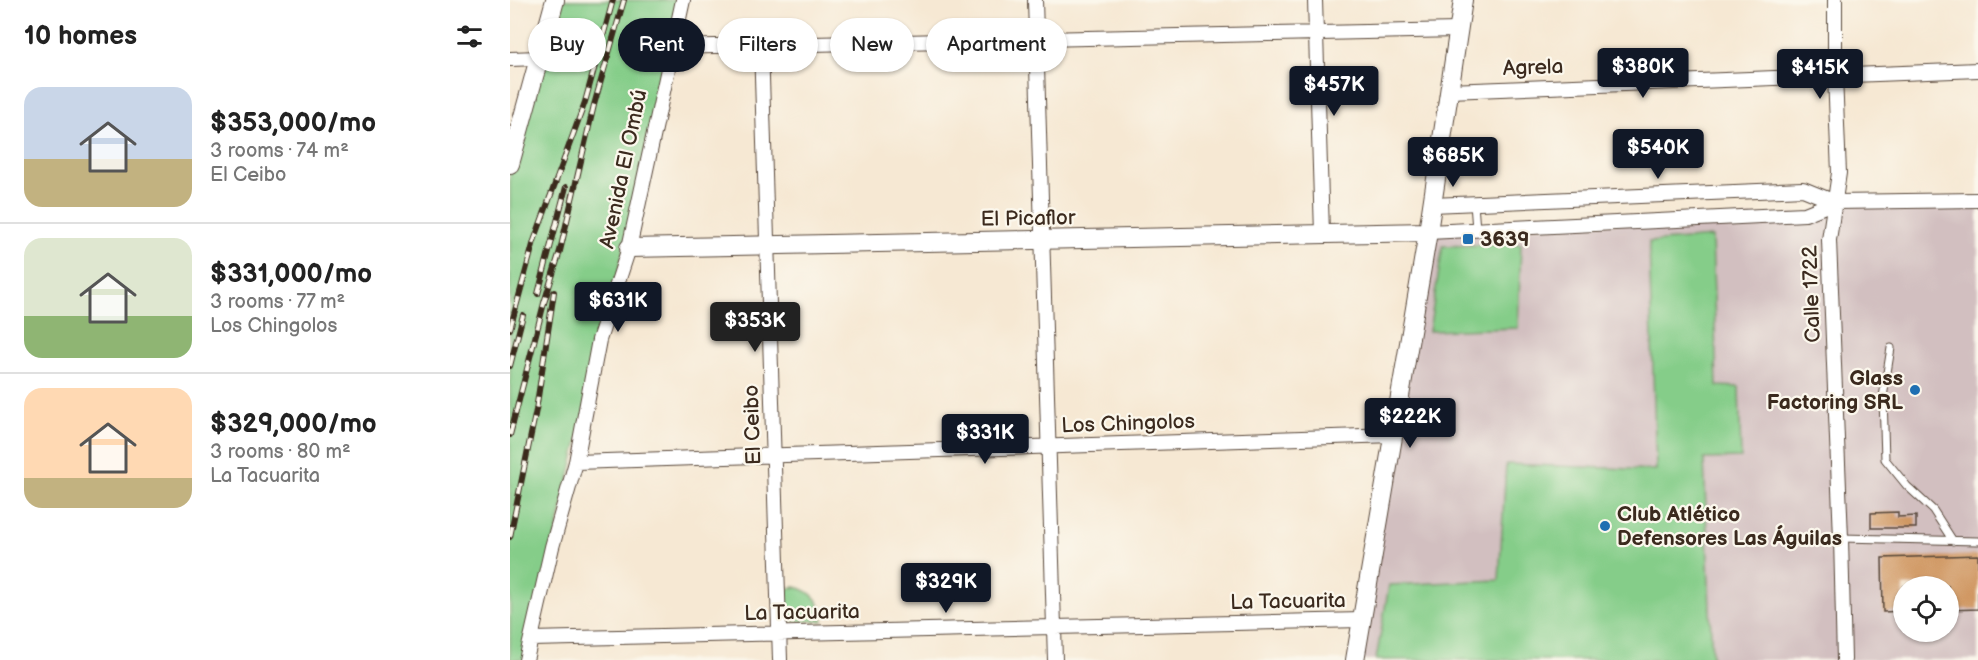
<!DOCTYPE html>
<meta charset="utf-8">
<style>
body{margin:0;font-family:"Balsamiq Sans",sans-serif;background:#f6f6f6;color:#222;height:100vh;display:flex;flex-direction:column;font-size:22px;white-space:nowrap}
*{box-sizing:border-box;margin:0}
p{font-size:20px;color:#767676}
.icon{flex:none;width:33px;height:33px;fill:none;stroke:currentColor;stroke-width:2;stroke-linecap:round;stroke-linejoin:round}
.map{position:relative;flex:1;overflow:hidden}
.side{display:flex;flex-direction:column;background:#fff;width:510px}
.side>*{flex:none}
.top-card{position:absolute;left:18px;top:18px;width:570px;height:54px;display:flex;gap:12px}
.tools{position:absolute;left:1383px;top:576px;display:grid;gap:12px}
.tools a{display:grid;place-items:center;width:66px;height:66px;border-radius:50%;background:#fff;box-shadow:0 2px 4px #0004;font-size:30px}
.price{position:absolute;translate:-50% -51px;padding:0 14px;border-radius:6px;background:#111827;color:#fff;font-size:20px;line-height:39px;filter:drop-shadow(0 2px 3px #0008)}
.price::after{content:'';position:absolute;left:50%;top:36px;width:18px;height:14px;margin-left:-9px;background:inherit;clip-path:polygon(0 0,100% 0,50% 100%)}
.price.current{background:#222;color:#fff}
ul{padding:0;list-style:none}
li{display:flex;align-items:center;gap:18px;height:150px;padding:0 24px}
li+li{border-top:2px solid #e0e0e0}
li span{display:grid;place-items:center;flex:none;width:168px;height:120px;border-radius:18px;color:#555}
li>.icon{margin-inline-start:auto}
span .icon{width:72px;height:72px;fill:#fffc;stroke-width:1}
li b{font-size:26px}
h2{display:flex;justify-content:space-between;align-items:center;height:72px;padding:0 24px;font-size:26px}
.tag{padding:0 21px;border-radius:27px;background:#fff;box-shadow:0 2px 4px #0004;font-size:21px;line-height:54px}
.tag.current{background:#111827;color:#fff}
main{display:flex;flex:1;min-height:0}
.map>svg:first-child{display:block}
</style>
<main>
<section class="side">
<h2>10 homes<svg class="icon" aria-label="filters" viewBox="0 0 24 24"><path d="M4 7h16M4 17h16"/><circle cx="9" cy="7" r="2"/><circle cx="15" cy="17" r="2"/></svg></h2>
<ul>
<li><span style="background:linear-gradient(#c9d6e8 60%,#c2b280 0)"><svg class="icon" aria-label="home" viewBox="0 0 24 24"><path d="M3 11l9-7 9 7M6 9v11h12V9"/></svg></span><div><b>$353,000/mo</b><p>3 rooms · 74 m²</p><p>El Ceibo</p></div></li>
<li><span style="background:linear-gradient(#dfe7d0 65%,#8fb573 0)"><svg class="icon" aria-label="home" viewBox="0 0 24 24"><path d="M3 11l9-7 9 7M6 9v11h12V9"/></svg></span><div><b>$331,000/mo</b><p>3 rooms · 77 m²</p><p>Los Chingolos</p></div></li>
<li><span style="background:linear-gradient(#ffd9b3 75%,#c2b280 0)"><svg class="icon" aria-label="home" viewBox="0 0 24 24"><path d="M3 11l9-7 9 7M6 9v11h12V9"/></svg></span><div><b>$329,000/mo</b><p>3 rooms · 80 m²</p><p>La Tacuarita</p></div></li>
</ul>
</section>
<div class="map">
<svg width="1468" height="660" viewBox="0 0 1468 660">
<rect width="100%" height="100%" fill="#fbf7ec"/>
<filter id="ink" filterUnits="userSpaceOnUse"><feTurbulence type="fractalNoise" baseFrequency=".0167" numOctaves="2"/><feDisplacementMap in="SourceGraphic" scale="12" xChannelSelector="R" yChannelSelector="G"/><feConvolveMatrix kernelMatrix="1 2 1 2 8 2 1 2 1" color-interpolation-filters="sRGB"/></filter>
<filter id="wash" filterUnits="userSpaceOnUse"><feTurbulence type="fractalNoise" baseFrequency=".008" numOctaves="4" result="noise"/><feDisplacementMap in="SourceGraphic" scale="24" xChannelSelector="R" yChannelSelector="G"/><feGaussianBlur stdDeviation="1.35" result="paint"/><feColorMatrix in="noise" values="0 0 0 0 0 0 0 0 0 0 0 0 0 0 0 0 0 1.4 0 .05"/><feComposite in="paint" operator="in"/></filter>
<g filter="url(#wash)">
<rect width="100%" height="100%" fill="#f6e8d3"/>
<!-- industrial -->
<path fill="#d2bfc0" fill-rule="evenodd" d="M1468 200V660H845L918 232 1295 214 1325 202ZM1394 586H1438V632H1394Z"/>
<!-- green -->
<path fill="#85cd89" stroke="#607c54" stroke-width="1.5" d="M45 0H173L16 660H0V164Z
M1202 237 1207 386 1229 387 1231 458 1194 459 1202 660H866L879 585 989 580 996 464 1146 470 1139 242Z
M1011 244 1008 328 919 331 933 246Z
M285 587C303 591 312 602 313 621H275V589Z"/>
<g id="blocks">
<!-- building -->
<path fill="#d09863" d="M1388 512V517L1406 516V528H1361V513Z
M1468 555V609L1438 610V586H1394V611L1373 612 1372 558Z"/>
</g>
</g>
<g filter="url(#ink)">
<use href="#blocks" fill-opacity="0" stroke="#574639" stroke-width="1.5"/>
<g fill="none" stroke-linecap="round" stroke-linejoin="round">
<!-- lane casing -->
<g stroke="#574639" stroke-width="9">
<path id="lane" d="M964 203 966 230
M1381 348 1373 397 1375 459 1397 486 1423 510 1443 541
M1331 538 1468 541"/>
</g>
<!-- street casing -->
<g stroke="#574639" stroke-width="16">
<path id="street" d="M525 0 545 660
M805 0 812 234
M1325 0V76L1329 173 1319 240 1331 538 1334 660
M251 45 270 660
M161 47 948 30
M0 59 29 58
M939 91 1468 70
M922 205 1293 189 1325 202
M918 232 1295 214 1325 202 1468 200
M66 462 884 435
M21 639 852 620
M16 660 42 547 66 462 89 340 119 248 173 0"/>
</g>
<!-- secondary casing -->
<g stroke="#574639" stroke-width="20">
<path id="secondary" d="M0 164 45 0
M119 248 918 232
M845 660 918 232 953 0"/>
</g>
<!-- lane -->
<use href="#lane" stroke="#fff" stroke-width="7"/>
<!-- street -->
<use href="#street" stroke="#fff" stroke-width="14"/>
<!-- secondary -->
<use href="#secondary" stroke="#fff" stroke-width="18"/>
<!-- rail casing -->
<g stroke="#3b2a1e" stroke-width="6">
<path id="rail" d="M28 294 56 187
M0 329 24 241 75 102 103 0
M0 366 13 315
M0 435 34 303 50 251 84 105 114 0
M0 537 26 410 44 292"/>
</g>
<!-- rail -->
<use href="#rail" stroke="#fbf7ec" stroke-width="4" stroke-dasharray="11" stroke-linecap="butt"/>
</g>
</g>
<!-- markers -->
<g fill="#1f6fb2" stroke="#fbf7ec" stroke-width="2">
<rect x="952" y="233" width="12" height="12" rx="3"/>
<circle cx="1405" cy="390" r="6"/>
<circle cx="1095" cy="526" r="6"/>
</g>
<g text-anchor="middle" stroke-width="4.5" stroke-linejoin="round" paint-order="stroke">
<!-- street labels -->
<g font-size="21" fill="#3b2a1e" stroke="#fbf7ec">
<text transform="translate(1023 67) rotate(-2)" y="7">Agrela</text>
<text transform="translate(113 169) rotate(-78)" y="7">Avenida El Ombú</text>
<text transform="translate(518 218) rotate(-1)" y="7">El Picaflor</text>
<text transform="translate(1301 294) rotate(-92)" y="7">Calle 1722</text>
<text transform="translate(618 423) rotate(-2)" y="7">Los Chingolos</text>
<text transform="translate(242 425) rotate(-92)" y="7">El Ceibo</text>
<text transform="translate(778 601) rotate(-1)" y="7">La Tacuarita</text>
<text transform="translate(292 612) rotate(-1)" y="7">La Tacuarita</text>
</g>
<!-- poi labels -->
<g font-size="21" font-weight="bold" fill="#3b2a1e" stroke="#fbf7ec" text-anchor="start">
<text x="970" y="246">3639</text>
<text x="1393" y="385" text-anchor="end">Glass<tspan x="1393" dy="24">Factoring SRL</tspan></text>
<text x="1107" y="521">Club Atlético<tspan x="1107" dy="24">Defensores Las Águilas</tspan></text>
</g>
</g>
</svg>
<div class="tools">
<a><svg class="icon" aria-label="locate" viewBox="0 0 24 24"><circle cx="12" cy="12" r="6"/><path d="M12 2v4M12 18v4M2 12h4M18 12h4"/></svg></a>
</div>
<b class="price" style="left:1133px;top:99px">$380K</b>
<b class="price" style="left:1310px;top:100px">$415K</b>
<b class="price" style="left:824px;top:117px">$457K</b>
<b class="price" style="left:1148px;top:180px">$540K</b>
<b class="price" style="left:943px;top:188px">$685K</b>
<b class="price" style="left:108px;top:333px">$631K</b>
<b class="price current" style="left:245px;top:353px">$353K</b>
<b class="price" style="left:900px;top:449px">$222K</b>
<b class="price" style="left:475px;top:465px">$331K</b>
<b class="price" style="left:436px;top:614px">$329K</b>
<div class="top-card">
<a class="tag">Buy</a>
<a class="tag current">Rent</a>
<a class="tag">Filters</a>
<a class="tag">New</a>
<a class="tag">Apartment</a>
</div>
</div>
</main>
